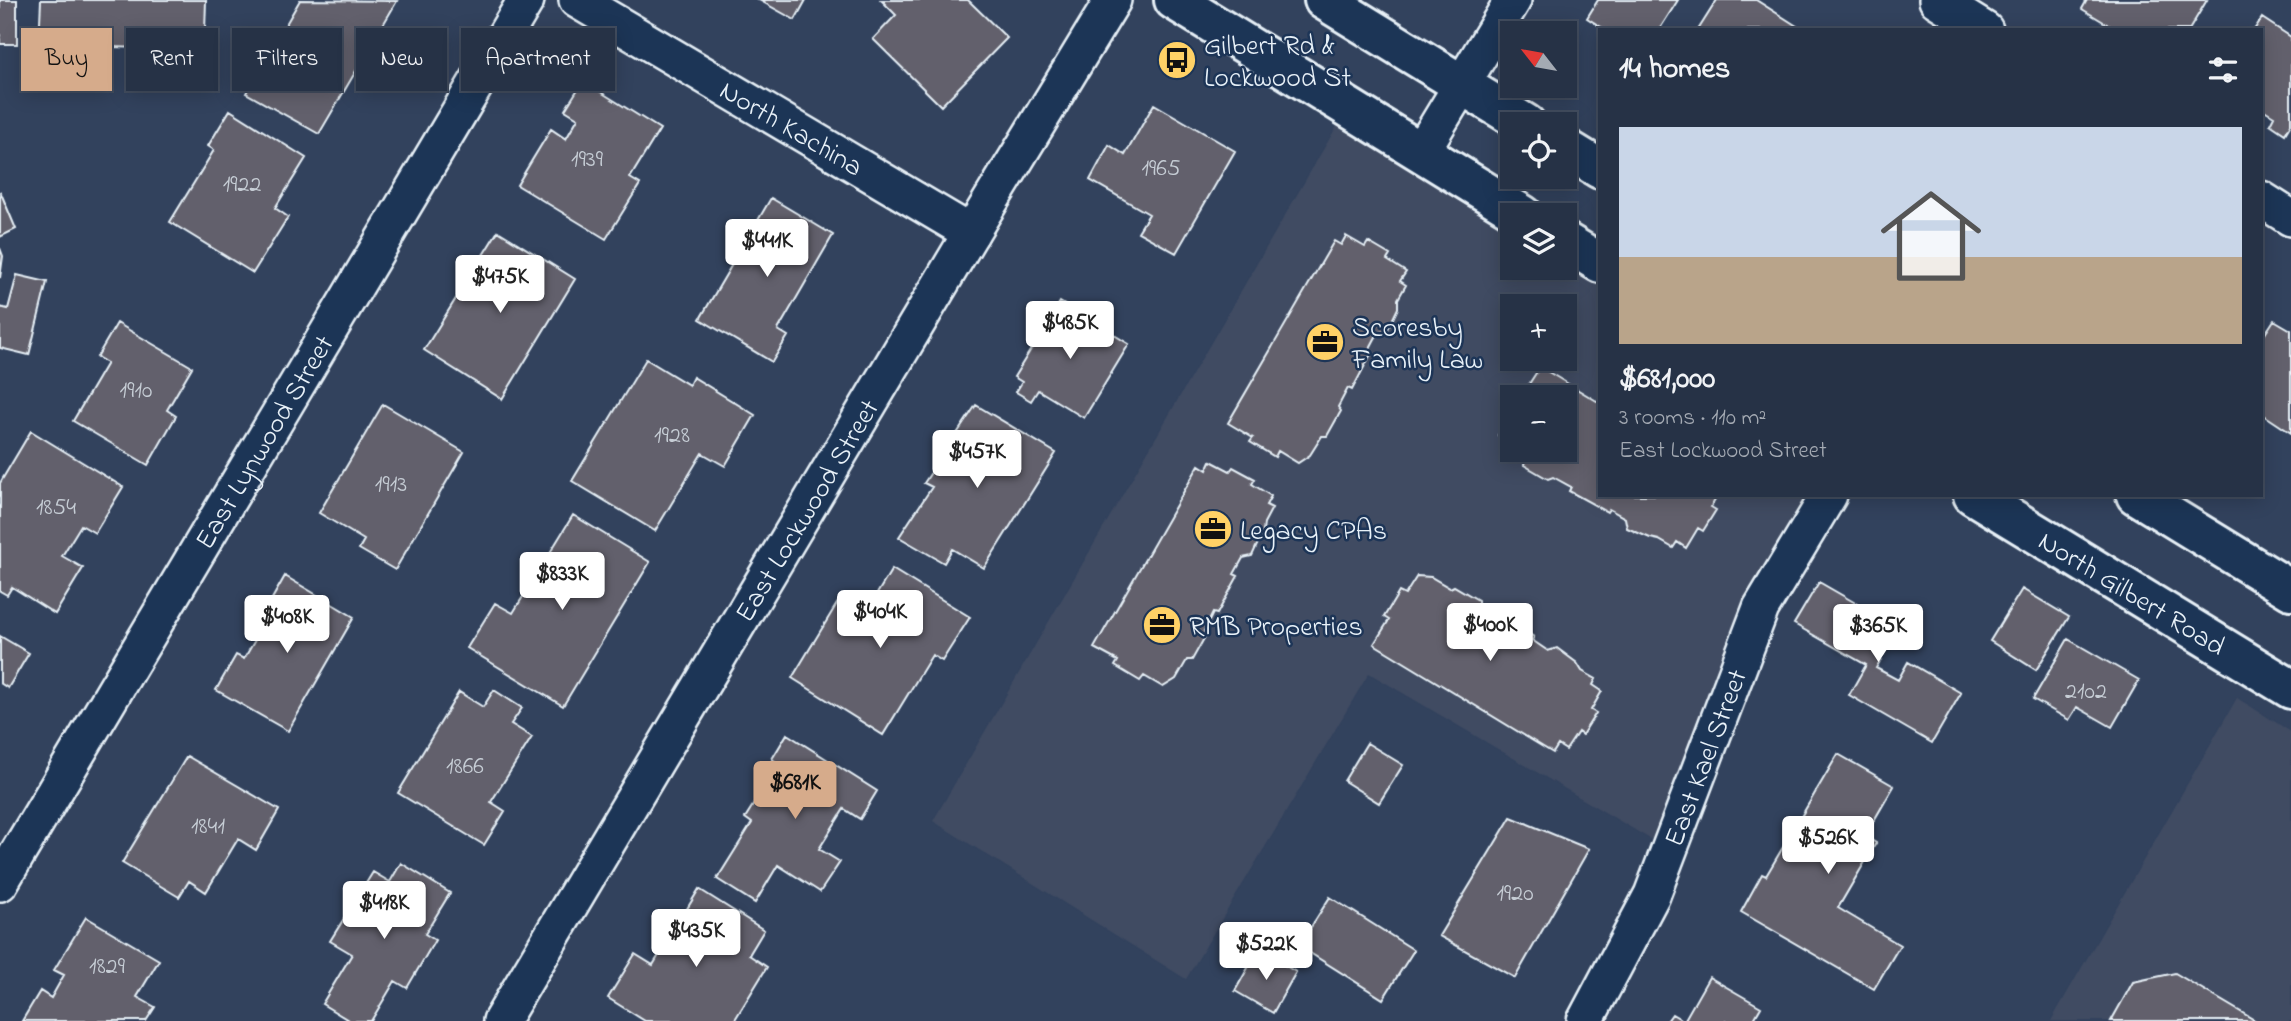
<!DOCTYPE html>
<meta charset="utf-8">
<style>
body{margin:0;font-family:"Indie Flower",sans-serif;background:#2e3a4d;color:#f1f3f6;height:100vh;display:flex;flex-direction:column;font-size:26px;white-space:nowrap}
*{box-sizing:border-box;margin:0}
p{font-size:23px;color:#a4aab3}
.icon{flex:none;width:38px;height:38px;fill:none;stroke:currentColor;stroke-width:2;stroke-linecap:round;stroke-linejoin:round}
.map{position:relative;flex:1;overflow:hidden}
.panel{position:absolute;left:1598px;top:28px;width:665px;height:469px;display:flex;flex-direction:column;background:#263246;border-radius:0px;box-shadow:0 4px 18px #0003,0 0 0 2px #424d5f}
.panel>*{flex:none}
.hud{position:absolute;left:21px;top:28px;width:665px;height:63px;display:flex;gap:14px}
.needle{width:46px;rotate:301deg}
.tools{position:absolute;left:1500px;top:21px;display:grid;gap:14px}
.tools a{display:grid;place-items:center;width:77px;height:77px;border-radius:0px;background:#263246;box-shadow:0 4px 18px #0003,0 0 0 2px #424d5f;font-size:35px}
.price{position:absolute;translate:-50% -60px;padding:0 16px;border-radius:7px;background:#fff;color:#222;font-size:23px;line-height:46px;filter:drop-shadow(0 2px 4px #0008)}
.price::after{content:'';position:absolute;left:50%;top:42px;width:21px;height:16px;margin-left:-10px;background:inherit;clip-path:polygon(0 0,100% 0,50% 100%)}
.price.active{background:#d6ab8b;color:#111}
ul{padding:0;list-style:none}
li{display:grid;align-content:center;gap:14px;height:371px;padding:0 21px}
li+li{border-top:2px solid #424d5f}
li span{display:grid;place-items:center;height:217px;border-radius:0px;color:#555}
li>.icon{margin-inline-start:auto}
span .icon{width:126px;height:126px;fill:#fffc;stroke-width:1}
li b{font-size:30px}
h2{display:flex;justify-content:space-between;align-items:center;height:84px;padding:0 21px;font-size:30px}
.chip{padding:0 24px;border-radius:0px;background:#263246;box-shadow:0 4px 18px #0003,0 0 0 2px #424d5f;font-size:24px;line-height:63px}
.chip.active{background:#d6ab8b;color:#111}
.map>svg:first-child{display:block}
</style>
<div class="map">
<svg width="2291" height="1021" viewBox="0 0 2291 1021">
<rect width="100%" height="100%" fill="#32425d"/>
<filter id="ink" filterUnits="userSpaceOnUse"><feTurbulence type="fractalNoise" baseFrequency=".0143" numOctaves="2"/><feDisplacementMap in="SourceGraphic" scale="14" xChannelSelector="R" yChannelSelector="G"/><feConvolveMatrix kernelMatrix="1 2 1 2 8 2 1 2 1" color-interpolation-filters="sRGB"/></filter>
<g filter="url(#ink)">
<!-- built -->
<path fill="#404b62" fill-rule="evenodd" d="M1348 107 1512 215V268H1564L1565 242 1599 264 1600 495H1829L1669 850 1369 673 1186 979 933 821ZM1512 306H1564V359H1512ZM1512 397H1564V450H1512Z
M2237 698 2291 732V1021H2051Z"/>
<!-- building -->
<path fill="#62616c" stroke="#e8f1f8" stroke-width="2" d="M0 0H17V44H0Z
M41 0H206L205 32 146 30 145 48 39 45Z
M300 0 397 1 319 134 246 93Z
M759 0H806L795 20Z
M881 0H968L1007 38 941 106 873 39 896 15Z
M1598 0H1678L1659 30H1606L1587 18Z
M1717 0H1756L1803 30H1698Z
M2087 0H2207L2189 30H2117L2082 9Z
M2262 18 2291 37V124L2285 134 2270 124 2274 116 2261 108V30H2254Z
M583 81 660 129 630 178 640 184 606 239 517 185 551 129 566 139 578 118 565 110Z
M1154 104 1235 151 1176 253 1138 232 1149 214 1090 180 1109 145 1125 155Z
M230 110 306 158 275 208 288 217 253 273 170 222 214 150 208 146Z
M0 191 16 229 0 237Z
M771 198 833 235 778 330 788 336 772 362 700 319Z
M498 231 575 279 502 399 424 350Z
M1346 236 1365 247 1368 242 1390 255 1387 260 1406 272 1400 281 1406 285 1398 299V308L1387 331 1378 333 1369 350 1372 352 1352 390 1348 388 1338 407 1341 411 1327 436H1322L1310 455 1298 463 1278 451 1275 457 1250 442 1253 438 1228 423 1334 241 1341 245Z
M0 248 3 256 0 278Z
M17 275 47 282 29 355 0 348V307L8 309Z
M1060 302 1129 344 1084 418 1038 390 1031 401 1016 392 1022 382 1014 377Z
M2274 320 2291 330V433L2261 413V340Z
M117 323 192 367 167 410 176 416 148 465 73 421 107 363 97 357Z
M646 359 689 385 693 377 755 415 725 466 702 453 655 531 572 481Z
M1540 367 1600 403V495H1718L1711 507 1716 510 1703 531 1698 528 1686 548 1677 542 1673 548 1659 540 1650 538 1627 528 1625 518 1609 509 1607 512 1569 491 1571 487 1553 477 1548 479 1524 465 1525 461 1506 448 1498 435 1511 416 1505 413 1512 401V450H1564V397H1514L1520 388 1525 390Z
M383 404 464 452 395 570 359 549 364 540 319 513Z
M976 405 1056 453 984 568 952 549 944 563 899 537 932 487 924 483Z
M31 431 123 487 95 533 81 525 62 556 83 568 55 614 12 587 7 595 0 591V483Z
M1211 461 1230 471 1233 467 1255 479 1252 484 1271 496 1266 505 1272 508 1264 523 1263 532 1252 556 1243 558 1234 574 1238 576 1217 614 1213 613 1204 631 1206 635 1192 660H1187L1176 679 1163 687 1144 676 1140 681 1115 666 1118 661 1094 648 1199 465 1207 470Z
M573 515 650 562 563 706 467 648 495 603 513 613Z
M892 569 970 617 942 661 932 655 883 735 792 678 838 602 863 617Z
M285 576 354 617 288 731 216 690 236 655 244 659 269 616 264 613Z
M1417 576 1431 577 1450 588 1454 586 1478 600V605L1496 617 1498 613 1534 637 1532 640 1548 651 1557 648 1577 663 1582 671 1596 679 1593 685 1602 691 1591 710 1596 713 1582 735 1578 732 1566 750 1558 745 1553 753 1374 644 1389 620 1384 617 1399 592 1405 595Z
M1819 582 1899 628 1876 668 1898 680 1908 662 1961 693 1932 743 1849 695 1866 665 1794 624Z
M2022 589 2069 617 2036 670 1990 641Z
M0 636 29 653 8 688 0 683Z
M2068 639 2139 680 2112 727 2077 707 2069 720 2033 699Z
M494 690 522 708 511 724 532 737 491 802 505 811 484 845 398 793 459 692 483 707Z
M787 734 877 791 860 819 844 809 819 849 840 862 820 892 778 865 755 903 717 879 752 823 745 818 779 764 772 759Z
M1367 743 1403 765 1379 803 1344 781Z
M1838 754 1894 786 1865 836 1876 843 1838 908 1900 945 1874 989 1741 912 1762 874 1766 876Z
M187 756 279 810 256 850 238 839 206 892 189 881 179 897 122 863Z
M1511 817 1589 849 1515 978 1439 936Z
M401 863 450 893 425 934 435 940 407 988 395 981 371 1021H350L322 1004 352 954 330 941 373 872 390 882Z
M699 889 764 930 749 955 767 967 734 1021H645L608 998 635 954 653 965Z
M1330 897 1414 950 1383 999 1299 946Z
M86 917 159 960 137 997 155 1007 146 1021H22L40 991 51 998 64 975 54 970Z
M1258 950 1296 972 1273 1013 1235 991Z
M2175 973 2256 1021H2111L2133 982Z
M1709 977 1761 1007 1753 1021H1667L1672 1014 1684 1021Z"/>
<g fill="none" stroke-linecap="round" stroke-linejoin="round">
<!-- street casing -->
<g stroke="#e8f1f8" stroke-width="40">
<g id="street">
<path id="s1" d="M577 0 971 233"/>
<path d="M1937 0 1985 30"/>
<path d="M1421 152 1513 0"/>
<path d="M2261 199 2291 218"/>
<path id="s2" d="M0 883 526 0"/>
<path id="s3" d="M501 1021 971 233 1113 0"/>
<path id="s4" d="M1585 1021 1652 895 1761 608 1829 495"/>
</g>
</g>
<!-- primary casing -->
<g stroke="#e8f1f8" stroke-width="44">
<g id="primary">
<path d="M1174 0 1523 215"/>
<path d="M1324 0 1526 124"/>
<path d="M1564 147 1600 169"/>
<path d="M1564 241 1600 263"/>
<path id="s5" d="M1973 495 2291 689"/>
<path d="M2136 495 2291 590"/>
</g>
</g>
<!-- street -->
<use href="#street" stroke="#1d3557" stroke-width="35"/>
<!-- primary -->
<use href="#primary" stroke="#1d3557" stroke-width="38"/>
</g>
</g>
<!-- icons -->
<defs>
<g id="bus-disc" transform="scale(2.0125)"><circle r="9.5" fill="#ffd166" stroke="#1d3557"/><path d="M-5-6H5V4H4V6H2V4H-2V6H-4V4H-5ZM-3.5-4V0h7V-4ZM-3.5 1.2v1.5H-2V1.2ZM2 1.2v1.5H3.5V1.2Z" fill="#111"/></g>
<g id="office-disc" transform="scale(2.0125)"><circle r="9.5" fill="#ffd166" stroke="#1d3557"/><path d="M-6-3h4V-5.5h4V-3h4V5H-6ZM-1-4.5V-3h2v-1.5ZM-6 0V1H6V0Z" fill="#111"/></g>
</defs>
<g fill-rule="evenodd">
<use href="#bus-disc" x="1177" y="60"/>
<use href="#office-disc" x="1325" y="342"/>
<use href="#office-disc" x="1213" y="529"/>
<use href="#office-disc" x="1162" y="625"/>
</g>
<g text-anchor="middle" stroke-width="5" stroke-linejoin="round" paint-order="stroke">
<!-- number labels -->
<g font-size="24" fill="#c6cdd5">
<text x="587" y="166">1939</text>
<text x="1161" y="175">1965</text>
<text x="242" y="191">1922</text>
<text x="136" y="397">1910</text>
<text x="672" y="442">1928</text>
<text x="391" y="491">1913</text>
<text x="56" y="514">1854</text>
<text x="2086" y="698">2102</text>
<text x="465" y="773">1866</text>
<text x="208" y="833">1841</text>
<text x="1515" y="900">1920</text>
<text x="107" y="973">1829</text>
</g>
<!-- poi labels -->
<g font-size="28" fill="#e8f1f8" stroke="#1d3557" text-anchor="start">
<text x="1204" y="54">Gilbert Rd &amp;<tspan x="1204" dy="32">Lockwood St</tspan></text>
<text x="1352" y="336">Scoresby<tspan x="1352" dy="32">Family Law</tspan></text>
<text x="1240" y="539">Legacy CPAs</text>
<text x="1189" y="635">RMB Properties</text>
</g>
<!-- street labels -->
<g font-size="28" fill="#e8f1f8" stroke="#1d3557">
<text dy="10" stroke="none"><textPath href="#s1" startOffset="250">North Kachina</textPath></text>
<text dy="10" stroke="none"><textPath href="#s2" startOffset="514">East Lynwood Street</textPath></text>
<text dy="10" stroke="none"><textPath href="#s3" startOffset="595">East Lockwood Street</textPath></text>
<text dy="10" stroke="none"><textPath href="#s5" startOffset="187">North Gilbert Road</textPath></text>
<text dy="10" stroke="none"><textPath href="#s4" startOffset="290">East Kael Street</textPath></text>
</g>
</g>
</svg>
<div class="tools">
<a><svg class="needle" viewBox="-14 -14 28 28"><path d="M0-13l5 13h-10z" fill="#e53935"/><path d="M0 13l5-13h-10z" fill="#a4aab3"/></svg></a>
<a><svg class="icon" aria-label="locate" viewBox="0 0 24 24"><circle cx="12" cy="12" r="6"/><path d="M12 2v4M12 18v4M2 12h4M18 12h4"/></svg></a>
<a><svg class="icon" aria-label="layers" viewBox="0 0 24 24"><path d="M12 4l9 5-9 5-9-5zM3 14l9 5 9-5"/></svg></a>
<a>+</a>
<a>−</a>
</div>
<b class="price" style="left:767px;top:279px">$441K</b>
<b class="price" style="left:500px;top:315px">$475K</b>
<b class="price" style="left:1070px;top:361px">$485K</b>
<b class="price" style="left:977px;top:490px">$457K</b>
<b class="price" style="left:562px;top:612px">$833K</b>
<b class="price" style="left:880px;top:650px">$404K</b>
<b class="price" style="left:287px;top:655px">$408K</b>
<b class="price" style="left:1490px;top:663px">$400K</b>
<b class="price" style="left:1878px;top:664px">$365K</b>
<b class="price active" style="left:795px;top:821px">$681K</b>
<b class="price" style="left:1828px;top:876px">$526K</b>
<b class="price" style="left:384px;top:941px">$418K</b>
<b class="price" style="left:696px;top:969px">$435K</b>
<b class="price" style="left:1266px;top:982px">$522K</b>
<div class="hud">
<a class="chip active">Buy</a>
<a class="chip">Rent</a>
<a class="chip">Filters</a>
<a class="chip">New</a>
<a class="chip">Apartment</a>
</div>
<section class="panel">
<h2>14 homes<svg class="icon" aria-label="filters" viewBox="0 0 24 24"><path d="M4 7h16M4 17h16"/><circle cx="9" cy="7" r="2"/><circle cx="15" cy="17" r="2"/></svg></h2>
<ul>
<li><span style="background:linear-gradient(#c9d6e8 60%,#b9a48a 0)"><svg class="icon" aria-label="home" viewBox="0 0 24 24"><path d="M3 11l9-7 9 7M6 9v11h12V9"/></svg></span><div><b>$681,000</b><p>3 rooms · 110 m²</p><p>East Lockwood Street</p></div></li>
</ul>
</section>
</div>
